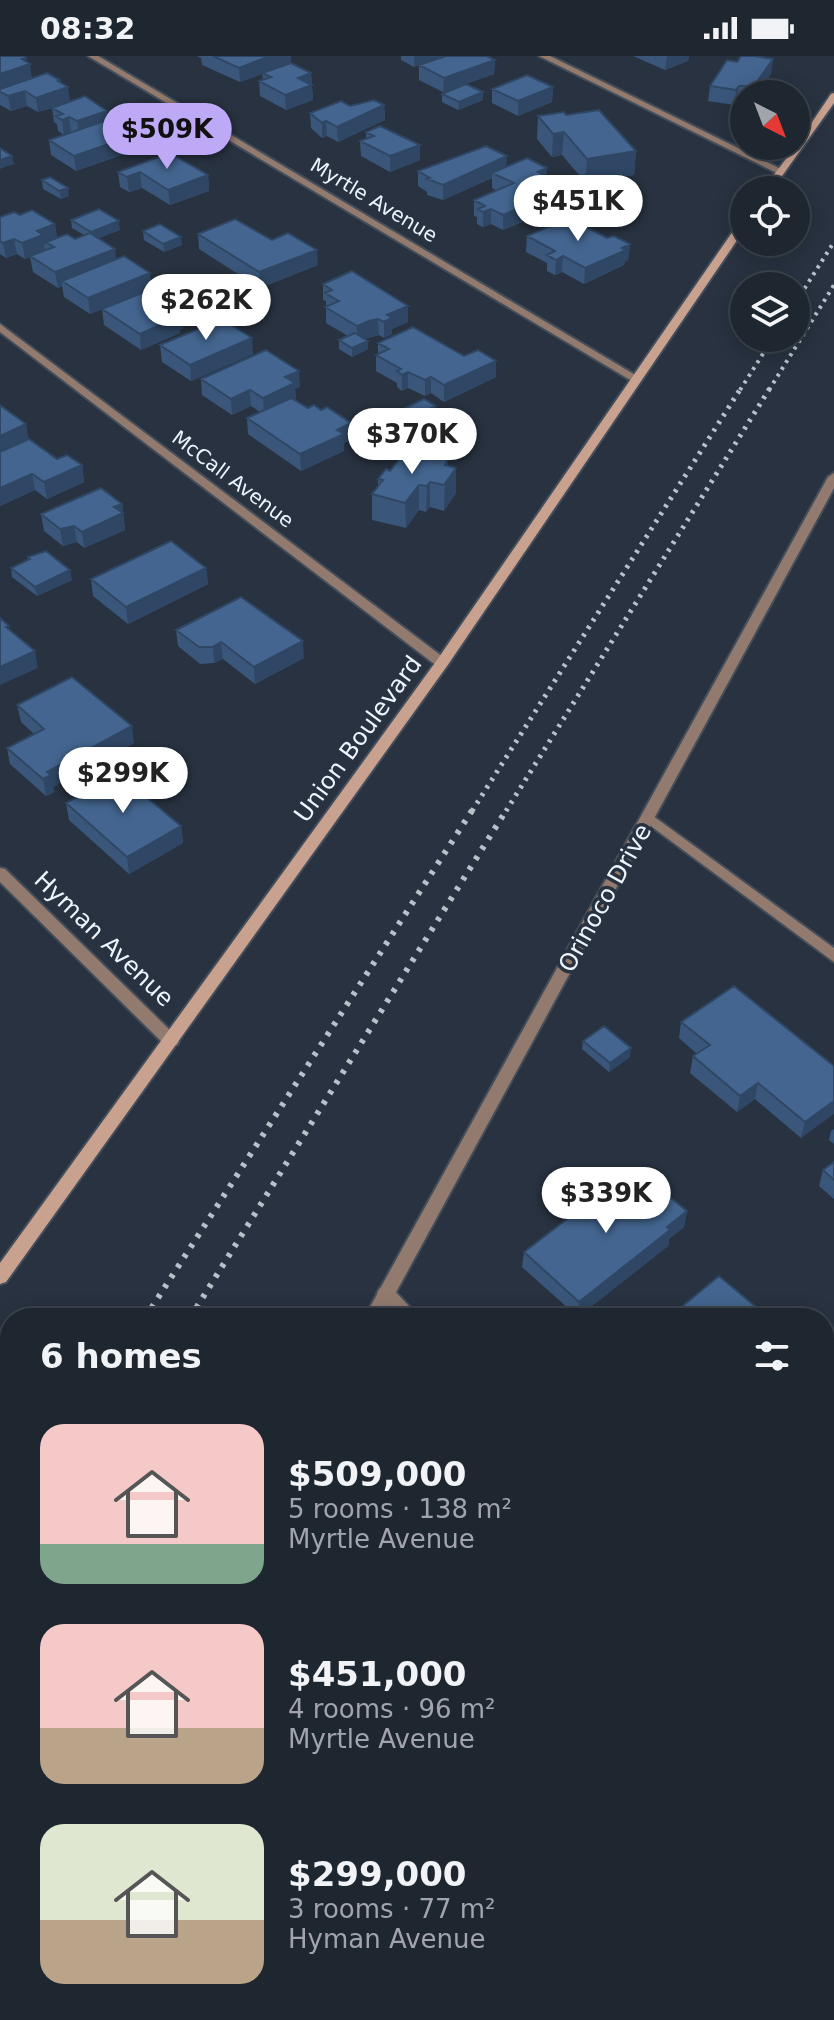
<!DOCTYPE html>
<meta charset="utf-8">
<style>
body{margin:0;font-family:"DejaVu Sans",sans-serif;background:#262e38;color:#f1f3f6;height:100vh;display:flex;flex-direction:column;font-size:30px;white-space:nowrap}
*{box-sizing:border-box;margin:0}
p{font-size:26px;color:#a1a5ab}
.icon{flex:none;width:44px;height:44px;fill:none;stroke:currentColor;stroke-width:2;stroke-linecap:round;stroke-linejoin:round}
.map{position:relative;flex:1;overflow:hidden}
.drawer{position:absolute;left:0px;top:1252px;width:834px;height:712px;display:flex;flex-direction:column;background:#1e2630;border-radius:32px 32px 0 0;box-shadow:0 4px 20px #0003,0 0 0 2px #3c434c}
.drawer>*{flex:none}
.needle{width:52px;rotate:138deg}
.buttons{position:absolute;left:730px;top:24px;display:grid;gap:16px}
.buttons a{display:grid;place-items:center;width:80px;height:80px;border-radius:50%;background:#1e2630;box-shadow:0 4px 20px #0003,0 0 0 2px #3c434c;font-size:40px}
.price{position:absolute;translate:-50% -68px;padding:0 18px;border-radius:28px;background:#fff;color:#222;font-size:26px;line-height:52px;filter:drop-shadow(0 2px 4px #0008)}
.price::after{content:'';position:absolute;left:50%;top:48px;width:24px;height:18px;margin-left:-12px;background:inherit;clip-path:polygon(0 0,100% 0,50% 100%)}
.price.active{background:#bda9f5;color:#111}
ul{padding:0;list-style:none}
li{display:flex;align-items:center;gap:24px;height:200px;padding:0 40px}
li span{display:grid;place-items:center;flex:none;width:224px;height:160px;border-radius:24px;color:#555}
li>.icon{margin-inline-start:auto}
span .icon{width:96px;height:96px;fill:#fffc;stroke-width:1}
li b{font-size:34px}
h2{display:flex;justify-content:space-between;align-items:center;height:96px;padding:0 40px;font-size:34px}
.status{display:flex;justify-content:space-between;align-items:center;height:56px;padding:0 40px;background:#1e2630;direction:ltr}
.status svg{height:22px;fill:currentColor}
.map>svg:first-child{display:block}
</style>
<div class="status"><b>08:32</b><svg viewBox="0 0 49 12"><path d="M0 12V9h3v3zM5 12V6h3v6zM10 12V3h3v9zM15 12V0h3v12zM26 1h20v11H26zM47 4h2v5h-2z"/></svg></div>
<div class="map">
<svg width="834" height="1964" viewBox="0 0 834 1964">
<rect width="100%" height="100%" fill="#283240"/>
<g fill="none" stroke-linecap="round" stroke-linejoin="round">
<!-- minor casing -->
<g stroke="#444d5a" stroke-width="4">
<path id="minor" d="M88 0H98L642 323 632 325Z
M539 0H550L785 115 777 117Z
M0 268 447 604V610H437L0 276Z
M649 757 834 892V906L644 765 642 762Z
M0 812 5 813 177 981 179 985 177 989H165L0 826Z
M386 1230 392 1232 420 1262H399L377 1237 380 1232Z
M824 1670 834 1675V1700L824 1695Z"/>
</g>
<!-- tertiary casing -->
<g stroke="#444d5a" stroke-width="4">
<path id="tertiary" d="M834 417V432L382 1262H364L828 421Z
M10 1921V1954L8 1958 0 1961V1927Z"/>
</g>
<!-- secondary casing -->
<g stroke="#444d5a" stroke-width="4">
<path id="secondary" d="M834 37V47L772 134H762L796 90 831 38Z
M744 164V174L447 610 6 1226 0 1228V1207L437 604 740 165Z"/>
</g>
<!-- minor -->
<use href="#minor" fill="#927a6e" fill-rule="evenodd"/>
<!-- tertiary -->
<use href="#tertiary" fill="#927a6e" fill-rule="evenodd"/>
<!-- secondary -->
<use href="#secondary" fill="#c9a28f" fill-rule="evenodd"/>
<!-- rail-far3 -->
<path stroke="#b8c0ca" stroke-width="4" stroke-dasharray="3 5" stroke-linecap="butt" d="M796 246 834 186
M740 334 773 282
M769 334 834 229"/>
<!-- rail-far2 -->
<path stroke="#b8c0ca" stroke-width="5" stroke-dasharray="3 6" stroke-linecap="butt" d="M472 755 741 332
M506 755 770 332"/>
<!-- rail-far1 -->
<path stroke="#b8c0ca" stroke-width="6" stroke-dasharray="4 8" stroke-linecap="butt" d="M145 1262 473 753
M190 1262 507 753"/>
<!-- rail -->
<path stroke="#b8c0ca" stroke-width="8" stroke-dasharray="5 10" stroke-linecap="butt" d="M0 1483 10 1468
M0 1567 10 1550"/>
</g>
<!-- wall -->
<path fill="#3a577b" d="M0 0 27 6 32 22 60 24 70 45 107 55 108 64 138 78 139 93 76 115 51 99 49 84 64 79 58 75 57 68 54 66 52 52 38 56 27 50 11 55 0 49Z
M197 0H291V7L311 17 313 44 286 54 260 40 259 25 263 24 262 18 240 26 202 9 201 2Z
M401 0H445L495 4 494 18 443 36 419 24V9L414 11 401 4Z
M633 0H689L688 5 665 14Z
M771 18 757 38H744V45H737L734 49 708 45 710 30Z
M553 31 552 46 518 60 492 47V33Z
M442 38 483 44 458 54 442 46Z
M384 49 385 64 338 86 327 80 322 82 311 72 310 57 350 50Z
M566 59 636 95 634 119 585 126 562 99 552 101 537 83 538 60Z
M366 76 420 89V104L390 116 361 100 360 85 366 83Z
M506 111 546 125 562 149 503 174 491 168 483 171 477 168V161L474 160V144L497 135 492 132V122L443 144 427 139V136L418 130V115Z
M118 116 208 119 209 135 170 149 142 132 129 136 120 131Z
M42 124 69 140 61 143 43 133Z
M20 159 55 168 57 182 75 183 84 179 72 172 71 164 120 174 98 182 117 203 152 233 90 258 64 241 62 230 58 232 33 216 30 201 25 203 17 198 6 202 0 198V161Z
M143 175 182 189 164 196 144 184Z
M198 178 272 184 318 209 260 232 199 193Z
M527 180 607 182 630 188 628 204 625 205 624 209 584 228 562 216 555 219 547 215V207L526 196Z
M323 228 408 266 392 273V278L384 282 379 279 364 283 368 285V293L352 301 339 293V284L348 280 326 267V245L323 244Z
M159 247 166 252 182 257 183 272 180 274V277L141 294 104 269 102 253Z
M378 287 496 305V321L444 346 431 337 425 340 408 332 402 335 397 331V327L376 315V299L378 298Z
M160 289 253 298 191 325 162 306Z
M201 323 300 331 295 333 296 343 295 344 308 352 321 354 351 367 352 383 344 387V395L301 415 248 378 247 362 260 356 251 350 232 359 202 339Z
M403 353 435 359 415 369 404 362Z
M29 383 57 403 82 409 84 426 47 443 35 434 0 450Z
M448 410 456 437 444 455 430 451 426 456 419 454 406 472 372 464V438L378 430V423L390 415Z
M122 448 125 474 84 492 77 486 63 490 44 475 41 458Z
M28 501 72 524 37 540 12 521 11 512 28 504Z
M206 512 208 528 128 568 93 540 91 523Z
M176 574 304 602 255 628 223 603 214 607 200 608 178 590Z
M17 649 134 687 53 731 54 736 46 740 10 708 7 692 34 678 21 666Z
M66 747 181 770 183 787 129 818 69 764Z
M681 966 834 1010 801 1082 755 1043 737 1056 690 1017 693 1000 697 998 679 982Z
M583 985 630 1001 609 1016 582 993Z
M834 1073V1088L829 1084 831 1075Z
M834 1106V1143L819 1130 823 1114Z
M619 1131 687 1155 684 1171 669 1183 668 1190 578 1261 522 1211 524 1196Z
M717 1954H797L788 1964H726Z"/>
<!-- shaded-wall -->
<path fill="#2f4764" d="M270 0H291V7L240 26 239 12Z
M414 0H445L414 11Z
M667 0H689L688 5 665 14Z
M26 2 27 9 30 8 32 23 0 33V18Z
M773 3 771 18 757 38H753L754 30Z
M495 4 494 18 443 36 444 22Z
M311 17 313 44 286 54 285 39 298 22Z
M60 24 62 33 68 31 70 45 38 56 36 42Z
M739 30 737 45 734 49 736 34Z
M553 31 552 46 518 60V45Z
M25 35 27 50 11 55 8 40Z
M483 36V44L458 54 459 46Z
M384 49 385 64 338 86 337 71Z
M107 55 109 70 79 80 77 65Z
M69 61 71 76 64 79 62 64Z
M326 65 327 80 322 82V67Z
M564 76 562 99 552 101 553 78Z
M138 78 139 93 76 115 74 100Z
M420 89V104L390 116V100Z
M636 95 634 119 585 126 587 103Z
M12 100 14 108 0 113V104Z
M507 100 506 116 492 117V122L443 144V129Z
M547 112 546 127 538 136V116Z
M140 116 142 132 129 136 127 121Z
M208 119 209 135 170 149 168 134Z
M68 132 69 140 61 143 59 135Z
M563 133 562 149 503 174V159Z
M491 153V168L483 171V156Z
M119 165 120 174 92 185 91 176Z
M55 168 57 184 46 186V188L44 189 45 195 25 203 22 187 37 175Z
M181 181 182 189 164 196 163 188Z
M14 183 17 198 6 202 3 187Z
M630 188 628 204 625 205 624 209 584 228 585 212Z
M115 193 117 209 62 225V230L58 232 55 216Z
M317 194 318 209 260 232 259 216Z
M563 200 562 216 555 219 556 204Z
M150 217 152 233 90 258 88 242Z
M408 250V266L392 273V278L384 282V266L387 259Z
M182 257 183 272 180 274V277L141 294 140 278Z
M378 263 379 279 369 281 357 286V270L369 265Z
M252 282 253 298 191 325 190 309Z
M368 285V293L352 301V292Z
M496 305V321L444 346V329Z
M299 315 300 331 295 333 296 343 264 358 263 342 285 321Z
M408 316V332L402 335V319Z
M431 321V337L425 340V324Z
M250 334 251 350 232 359 231 343Z
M436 350 435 359 415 369V360Z
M351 367 352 383 344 387V395L301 415 300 398 337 374Z
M26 368 29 384 0 398V380Z
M448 404V424L456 412V437L444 455 445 409Z
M82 409 84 426 47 443 44 426Z
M32 418 35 434 0 450V432Z
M430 426V451L426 456 427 430Z
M419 429V454L406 472 405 447Z
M122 448 125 474 84 492 82 476 114 451Z
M74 470 77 486 63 490 60 473Z
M206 512 208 528 128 568 126 551Z
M70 514 72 524 37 540 35 531Z
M303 585 304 602 255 628 254 611Z
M221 586 223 603 214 607 213 591Z
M35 595 38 612 0 629V611Z
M132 670 134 687 53 731 54 736 46 740 43 723 47 716Z
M181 770 183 787 129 818 127 801Z
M631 992 630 1001 609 1016 610 1007Z
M758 1027 755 1043 737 1056 740 1040Z
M834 1045V1058L801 1082 805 1066Z
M687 1155 684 1171 669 1183 668 1190 578 1261 579 1246Z
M834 1426V1436L824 1444V1434Z
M793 1954H797L788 1964H784Z"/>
<!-- building -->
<path fill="#43658f" stroke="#2f4764" stroke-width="2" d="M0 0H23L26 2 22 3 30 8 0 18Z
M213 0H270L239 12Z
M446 0H487L495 4 444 22 419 9Z
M741 0H754L773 3 754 30H739L736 34 710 30 727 4 737 6Z
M291 7 311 17 298 22 312 29 285 39 259 25 271 21 262 17Z
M47 17 60 24 58 25 68 31 36 42 25 35 8 40 0 36V33Z
M527 19 553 31 518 45 492 33Z
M466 28 483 36 459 46 442 38Z
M85 40 107 55 77 65 69 61 62 64 56 60 63 58 52 52Z
M374 44 384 49 337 71 326 65 322 67 310 57 341 45 350 50Z
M599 54 636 95 587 103 564 76 553 78 538 60 564 56 566 59Z
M113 62 138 78 74 100 49 84Z
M380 70 420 89 390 100 360 85 374 80 366 76Z
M486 90 507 100 443 129 427 123 430 122 418 115Z
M0 92 12 100 0 104Z
M170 97 208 119 168 134 140 116 127 121 118 116Z
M527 102 547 112 538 116 543 119 539 121 563 133 503 159 491 153 483 156 478 153 485 150 474 144 514 127 492 117Z
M50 121 68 132 59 135 42 124Z
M99 153 119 165 91 176 71 164Z
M32 154 55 168 37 175 43 179 22 187 14 183 3 187 0 185V161L14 156 20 159Z
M569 162 607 182 614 180 630 188 622 192 626 194 585 212 563 200 556 204 547 199 555 195 527 180Z
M235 163 272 184 288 177 317 194 259 216 198 178Z
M160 168 181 181 163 188 143 175Z
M90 177 115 193 55 216 30 200 54 191 46 186 67 178 75 183Z
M124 200 150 217 88 242 62 225Z
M352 215 408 250 387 259 392 262 384 266 378 263 369 265 357 270 325 251 339 245 325 237 332 234 323 228Z
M147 235 159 242 154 244 166 252 171 250 182 257 176 259 178 261 140 278 102 253Z
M222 263 252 282 190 309 160 289Z
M413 271 464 300 478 294 496 305 444 329 431 321 425 324 408 316 402 319 397 315 401 313 376 299 389 293 378 287Z
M355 277 368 285 352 292 339 284Z
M266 294 299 315 285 321 295 327 263 342 250 334 231 343 201 323Z
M291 342 308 352 314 349 321 354 327 351 351 367 337 374 344 378 300 398 247 362Z
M424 343 436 350 415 360 403 353Z
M0 349 26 368 0 380Z
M29 383 57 403 67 399 82 409 44 426 32 418 0 432V396Z
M406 394 448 404 445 409 456 412 444 429 430 426 427 430 419 429 405 447 372 438 383 424 378 423 386 413 390 415Z
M101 432 122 448 114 451 123 457 82 476 74 470 60 473 41 458Z
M171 485 206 512 126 551 91 523Z
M46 495 70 514 35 531 11 512 30 503 28 501Z
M241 541 303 585 254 611 221 586 213 591H199L176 574Z
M0 562 9 570 6 571 35 595 0 611Z
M72 621 132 670 47 716 51 719 43 723 7 692 44 673 17 649Z
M119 718 181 770 127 801 66 747Z
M734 930 834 1010V1045L805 1066 758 1027 740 1040 693 1000 710 989 681 966Z
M604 970 631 992 610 1007 583 985Z
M834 1106V1124L823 1114Z
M639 1116 687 1155 667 1171 670 1174 579 1246 524 1196 614 1127 619 1131Z
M719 1220 769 1262H668Z
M834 1321V1426L824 1434V1329Z
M824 1903 832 1912 824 1921Z
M207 1954H306L314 1964H196Z
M731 1954H793L784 1964H740Z"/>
<g text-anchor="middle" stroke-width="7" stroke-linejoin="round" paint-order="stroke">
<!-- far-street labels -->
<g font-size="20" fill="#edf4fd" stroke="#283240">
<text transform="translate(374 144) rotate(31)" y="7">Myrtle Avenue</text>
<text transform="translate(233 423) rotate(37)" y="7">McCall Avenue</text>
</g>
<!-- street labels -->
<g font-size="24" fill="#edf4fd" stroke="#283240">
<text transform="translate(358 683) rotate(-54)" y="8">Union Boulevard</text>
<text transform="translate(605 842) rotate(-61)" y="8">Orinoco Drive</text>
<text transform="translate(104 883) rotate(44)" y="8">Hyman Avenue</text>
</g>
</g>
</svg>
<div class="buttons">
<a><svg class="needle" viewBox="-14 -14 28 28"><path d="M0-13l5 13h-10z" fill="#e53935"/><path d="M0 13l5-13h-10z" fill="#a1a5ab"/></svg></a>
<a><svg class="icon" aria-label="locate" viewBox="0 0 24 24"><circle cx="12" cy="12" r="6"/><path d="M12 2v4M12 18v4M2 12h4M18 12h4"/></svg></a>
<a><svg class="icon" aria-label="layers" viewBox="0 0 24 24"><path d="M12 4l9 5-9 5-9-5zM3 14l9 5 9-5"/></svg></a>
</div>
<b class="price active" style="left:167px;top:115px">$509K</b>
<b class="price" style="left:578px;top:187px">$451K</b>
<b class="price" style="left:206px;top:286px">$262K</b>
<b class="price" style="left:412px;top:420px">$370K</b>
<b class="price" style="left:123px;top:759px">$299K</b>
<b class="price" style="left:606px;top:1179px">$339K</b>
<section class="drawer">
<h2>6 homes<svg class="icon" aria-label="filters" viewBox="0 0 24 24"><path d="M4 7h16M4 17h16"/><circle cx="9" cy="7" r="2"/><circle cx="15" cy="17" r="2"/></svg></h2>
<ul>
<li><span style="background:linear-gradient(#f6c9c9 75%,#7fa58c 0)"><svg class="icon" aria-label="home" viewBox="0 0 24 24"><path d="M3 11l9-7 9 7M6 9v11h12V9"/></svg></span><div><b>$509,000</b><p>5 rooms · 138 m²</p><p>Myrtle Avenue</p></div></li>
<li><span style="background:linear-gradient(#f6c9c9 65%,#b9a48a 0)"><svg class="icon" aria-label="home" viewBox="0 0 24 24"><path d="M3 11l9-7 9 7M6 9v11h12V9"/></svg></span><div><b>$451,000</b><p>4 rooms · 96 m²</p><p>Myrtle Avenue</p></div></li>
<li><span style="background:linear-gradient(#dfe7d0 60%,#b9a48a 0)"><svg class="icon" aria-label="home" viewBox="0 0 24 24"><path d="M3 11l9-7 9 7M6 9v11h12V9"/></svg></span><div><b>$299,000</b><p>3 rooms · 77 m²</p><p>Hyman Avenue</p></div></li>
</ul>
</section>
</div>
